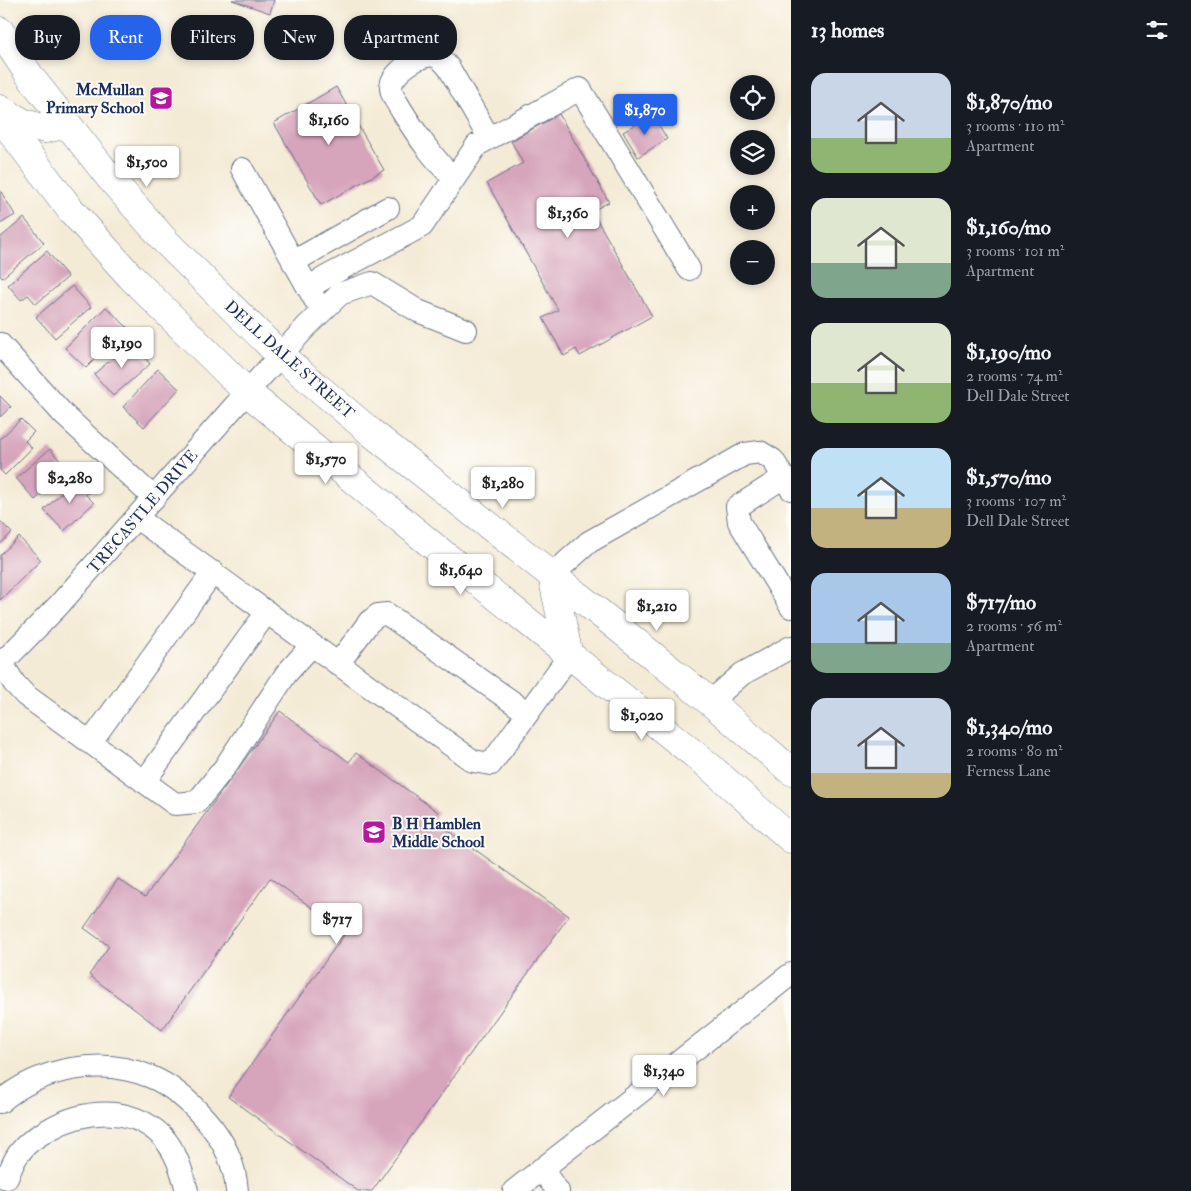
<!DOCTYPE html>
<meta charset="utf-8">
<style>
body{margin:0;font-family:"IM FELL Double Pica",serif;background:#242831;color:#f1f3f6;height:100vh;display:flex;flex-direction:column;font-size:19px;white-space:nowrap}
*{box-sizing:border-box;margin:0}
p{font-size:16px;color:#9ea1a6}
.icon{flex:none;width:28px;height:28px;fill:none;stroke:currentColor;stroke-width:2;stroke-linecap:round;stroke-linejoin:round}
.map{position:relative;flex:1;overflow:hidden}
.panel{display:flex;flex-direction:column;background:#171b24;width:400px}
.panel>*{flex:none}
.top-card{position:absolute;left:15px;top:15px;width:475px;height:45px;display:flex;gap:10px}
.fabs{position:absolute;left:730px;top:75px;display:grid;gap:10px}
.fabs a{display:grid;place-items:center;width:45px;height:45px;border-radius:50%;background:#171b24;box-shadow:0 2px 8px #0003;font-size:25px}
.price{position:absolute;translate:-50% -42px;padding:0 11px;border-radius:5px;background:#fff;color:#222;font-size:16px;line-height:32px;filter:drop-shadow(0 1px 2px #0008)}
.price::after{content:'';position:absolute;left:50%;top:30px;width:15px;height:11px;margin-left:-8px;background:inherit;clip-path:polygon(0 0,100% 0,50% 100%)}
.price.active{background:#2563eb;color:#fff}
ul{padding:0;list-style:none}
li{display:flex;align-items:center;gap:15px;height:125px;padding:0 20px}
li span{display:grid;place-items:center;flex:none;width:140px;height:100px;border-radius:15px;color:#555}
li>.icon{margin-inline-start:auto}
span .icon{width:60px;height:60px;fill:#fffc;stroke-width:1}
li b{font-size:21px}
h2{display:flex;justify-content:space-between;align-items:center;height:60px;padding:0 20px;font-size:21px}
.tag{padding:0 18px;border-radius:20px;background:#171b24;box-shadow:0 2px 8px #0003;font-size:18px;line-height:45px}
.tag.active{background:#2563eb;color:#fff}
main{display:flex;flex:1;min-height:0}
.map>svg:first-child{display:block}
</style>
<main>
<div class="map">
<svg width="791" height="1191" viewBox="0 0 791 1191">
<rect width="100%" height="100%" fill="#fdfcf7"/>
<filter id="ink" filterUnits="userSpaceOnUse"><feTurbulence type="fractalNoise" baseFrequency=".02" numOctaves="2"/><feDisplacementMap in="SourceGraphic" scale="10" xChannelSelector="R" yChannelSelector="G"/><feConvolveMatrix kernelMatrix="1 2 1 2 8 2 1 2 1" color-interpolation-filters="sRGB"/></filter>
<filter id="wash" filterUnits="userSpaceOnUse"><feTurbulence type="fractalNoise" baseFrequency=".0096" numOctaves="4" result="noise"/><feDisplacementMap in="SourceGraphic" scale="20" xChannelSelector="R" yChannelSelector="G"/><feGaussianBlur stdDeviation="1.12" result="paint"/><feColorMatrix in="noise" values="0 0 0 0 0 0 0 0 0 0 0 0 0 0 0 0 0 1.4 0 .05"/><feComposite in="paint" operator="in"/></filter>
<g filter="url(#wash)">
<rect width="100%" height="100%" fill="#f4ebd6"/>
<g id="blocks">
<!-- building -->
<path fill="#d6a4bb" d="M232 0H274L270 13Z
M336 87 384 170 321 205 274 123Z
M559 114 609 202 592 211 652 316 580 356 576 349 564 356 543 318 558 310 487 183 523 163 511 141Z
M653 115 667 139 638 157 623 132Z
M0 190 15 215 0 224Z
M24 218 44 243 2 278 0 275V238Z
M47 251 68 277 36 304 28 295 21 300 8 285Z
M72 286 91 307 55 338 36 317Z
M106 307 127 327 86 368 65 348Z
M132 342 150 364 113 396 94 374Z
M158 369 179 389 144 427 123 407Z
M0 396 11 407 0 417Z
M21 419 34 432 25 441 32 448 5 475 0 470V439Z
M50 449 62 463 52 471 59 479 35 500 16 478Z
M79 476 91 489 86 495 94 503 64 531 44 510Z
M0 521 12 533 0 544Z
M19 537 41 560 0 600V555Z
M280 711 349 762 356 753 438 812 433 820 569 916 372 1191H358L228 1097 346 932 270 878 162 1030 89 975 109 946 84 928 118 879 145 897Z"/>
</g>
</g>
<g filter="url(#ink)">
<use href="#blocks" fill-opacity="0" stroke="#677188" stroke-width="1"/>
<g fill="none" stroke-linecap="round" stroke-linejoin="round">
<!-- minor casing -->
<g stroke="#677188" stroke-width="24">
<path id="minor" d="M242 169 315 300
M454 179C432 157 419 138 402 111 398 104 391 95 391 87 391 73 422 52 435 56 441 58 445 63 449 68L489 138
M293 262 388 208
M308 288 326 277 422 226 477 145 580 89 689 269
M0 344 64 415 154 498
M784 477 737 507 739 522 791 607
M137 518 312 645
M552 575 589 542 745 454 760 452 773 460 791 489
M0 660 14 683 25 695 175 804 197 802 225 767 286 674 312 645 473 761 491 764 569 656
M338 664 369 622 378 615 387 614 528 713
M0 665 58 606 247 392 307 326 340 294 372 283 418 311 466 330
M710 702 742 674 791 647
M90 743 213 572
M144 782 267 612
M0 1102C40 1068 102 1056 151 1077 173 1086 190 1102 205 1119 223 1139 235 1164 237 1191
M541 1169 558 1191
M0 1176 7 1178C11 1169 14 1158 21 1151 27 1142 39 1135 48 1130 84 1109 130 1105 162 1136 176 1151 182 1171 187 1191
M514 1191 791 974"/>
</g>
<!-- major casing -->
<g stroke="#677188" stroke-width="29">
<path id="major" d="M0 31 32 79 110 178 167 243 281 356 373 434 606 618 714 705 791 771
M0 109 24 123 45 129 67 124
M0 117 70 209 130 276 247 392 432 545 709 766 791 839
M552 575 569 656"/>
</g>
<!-- minor -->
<use href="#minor" stroke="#fff" stroke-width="22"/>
<!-- major -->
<use href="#major" stroke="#fff" stroke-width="28"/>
</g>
</g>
<!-- icons -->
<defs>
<g id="school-square" transform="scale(1.25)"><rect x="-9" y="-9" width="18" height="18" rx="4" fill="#b5179e" stroke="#fdfcf7"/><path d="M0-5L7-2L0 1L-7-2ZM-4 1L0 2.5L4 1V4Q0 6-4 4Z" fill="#fff"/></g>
</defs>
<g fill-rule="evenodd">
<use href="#school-square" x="161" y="98"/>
<use href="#school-square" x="374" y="832"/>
</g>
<g text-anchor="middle" stroke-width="4" stroke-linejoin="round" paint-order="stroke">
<!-- poi labels -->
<g font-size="16" font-weight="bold" fill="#1b2f5e" stroke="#fdfcf7" text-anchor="end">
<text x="144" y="95">McMullan<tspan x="144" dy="18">Primary School</tspan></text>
<text x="392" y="829" text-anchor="start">B H Hamblen<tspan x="392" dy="18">Middle School</tspan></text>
</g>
<!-- street labels -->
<g font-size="16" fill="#1b2f5e" stroke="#fdfcf7">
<text transform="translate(290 359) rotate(42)" y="6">DELL DALE STREET</text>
<text transform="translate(142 511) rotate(-49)" y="6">TRECASTLE DRIVE</text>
</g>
</g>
</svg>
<div class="fabs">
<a><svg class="icon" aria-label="locate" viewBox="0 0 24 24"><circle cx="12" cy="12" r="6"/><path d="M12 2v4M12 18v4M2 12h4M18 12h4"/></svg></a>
<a><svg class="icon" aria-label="layers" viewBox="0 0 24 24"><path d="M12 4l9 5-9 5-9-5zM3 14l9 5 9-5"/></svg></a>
<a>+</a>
<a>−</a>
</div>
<b class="price active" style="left:645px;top:136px">$1,870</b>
<b class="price" style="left:329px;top:146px">$1,160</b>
<b class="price" style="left:147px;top:188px">$1,500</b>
<b class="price" style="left:568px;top:239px">$1,360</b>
<b class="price" style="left:122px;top:369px">$1,190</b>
<b class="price" style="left:326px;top:485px">$1,570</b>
<b class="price" style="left:70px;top:504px">$2,280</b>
<b class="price" style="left:503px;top:509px">$1,280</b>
<b class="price" style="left:461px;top:596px">$1,640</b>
<b class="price" style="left:657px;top:632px">$1,210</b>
<b class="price" style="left:642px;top:741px">$1,020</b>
<b class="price" style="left:337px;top:945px">$717</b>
<b class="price" style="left:664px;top:1097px">$1,340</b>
<div class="top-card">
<a class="tag">Buy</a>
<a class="tag active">Rent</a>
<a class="tag">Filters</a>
<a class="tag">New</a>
<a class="tag">Apartment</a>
</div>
</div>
<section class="panel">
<h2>13 homes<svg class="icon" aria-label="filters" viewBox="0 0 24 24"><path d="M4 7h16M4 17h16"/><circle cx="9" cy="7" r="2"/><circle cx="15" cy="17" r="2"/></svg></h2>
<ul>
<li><span style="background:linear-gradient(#c9d6e8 65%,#8fb573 0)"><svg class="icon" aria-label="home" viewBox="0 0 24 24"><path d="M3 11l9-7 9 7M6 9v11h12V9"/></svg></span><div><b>$1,870/mo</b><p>3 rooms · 110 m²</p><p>Apartment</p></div></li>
<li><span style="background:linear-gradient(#dfe7d0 65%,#7fa58c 0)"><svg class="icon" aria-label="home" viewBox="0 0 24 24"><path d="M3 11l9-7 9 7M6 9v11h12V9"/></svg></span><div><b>$1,160/mo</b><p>3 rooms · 101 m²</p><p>Apartment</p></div></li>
<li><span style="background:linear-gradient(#dfe7d0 60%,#8fb573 0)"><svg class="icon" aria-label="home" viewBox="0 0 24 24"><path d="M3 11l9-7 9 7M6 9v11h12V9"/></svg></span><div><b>$1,190/mo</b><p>2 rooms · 74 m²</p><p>Dell Dale Street</p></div></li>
<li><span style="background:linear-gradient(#bfe0f5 60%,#c2b280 0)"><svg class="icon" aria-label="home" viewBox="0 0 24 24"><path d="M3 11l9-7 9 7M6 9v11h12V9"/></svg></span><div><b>$1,570/mo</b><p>3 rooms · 107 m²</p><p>Dell Dale Street</p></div></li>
<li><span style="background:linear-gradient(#a9c7e8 70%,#7fa58c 0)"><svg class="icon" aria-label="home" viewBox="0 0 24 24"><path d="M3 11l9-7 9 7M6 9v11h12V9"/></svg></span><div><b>$717/mo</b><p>2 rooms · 56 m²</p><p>Apartment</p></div></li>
<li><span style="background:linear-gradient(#c9d6e8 75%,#c2b280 0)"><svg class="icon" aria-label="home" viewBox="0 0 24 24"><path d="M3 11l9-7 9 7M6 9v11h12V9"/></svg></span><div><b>$1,340/mo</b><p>2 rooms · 80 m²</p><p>Ferness Lane</p></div></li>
</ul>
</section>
</main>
